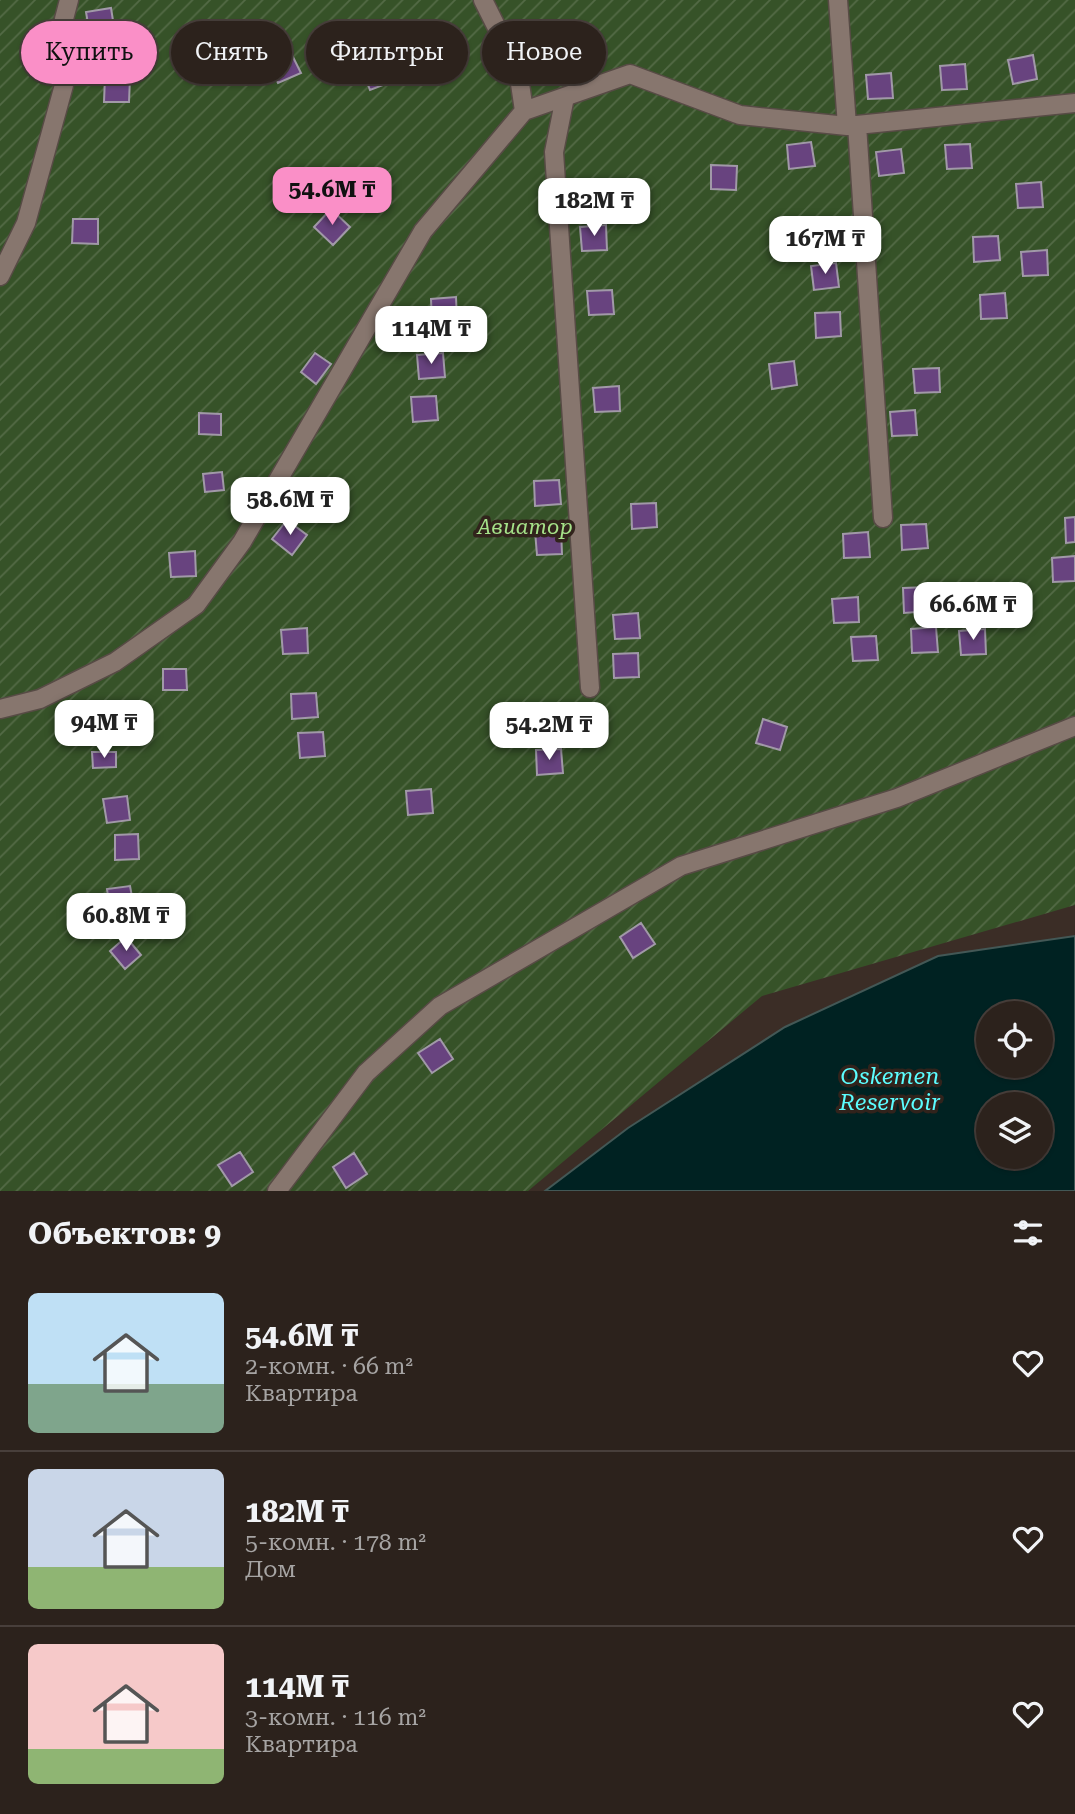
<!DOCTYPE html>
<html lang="ru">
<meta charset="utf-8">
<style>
body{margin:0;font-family:"Roboto Serif",serif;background:#382f29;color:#f1f3f6;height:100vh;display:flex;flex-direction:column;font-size:26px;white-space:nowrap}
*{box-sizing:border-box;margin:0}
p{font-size:23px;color:#a6a4a3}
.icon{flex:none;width:38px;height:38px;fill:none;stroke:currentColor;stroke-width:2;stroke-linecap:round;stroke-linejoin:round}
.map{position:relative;height:1191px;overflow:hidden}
.details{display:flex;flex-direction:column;background:#2c221c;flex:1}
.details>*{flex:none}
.guide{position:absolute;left:21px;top:21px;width:700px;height:63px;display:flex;gap:14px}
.fabs{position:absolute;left:976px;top:1001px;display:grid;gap:14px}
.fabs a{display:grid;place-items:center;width:77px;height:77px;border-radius:50%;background:#2c221c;box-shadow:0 2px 5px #0004,0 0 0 2px #483f3b;font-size:35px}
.price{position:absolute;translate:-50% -60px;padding:0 16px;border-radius:14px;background:#fff;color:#222;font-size:23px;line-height:46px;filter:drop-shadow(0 2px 4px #0008)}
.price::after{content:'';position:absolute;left:50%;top:42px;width:21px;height:16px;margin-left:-10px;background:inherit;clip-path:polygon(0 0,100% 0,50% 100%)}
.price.current{background:#fa8fc7;color:#111}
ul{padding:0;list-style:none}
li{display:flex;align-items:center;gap:21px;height:175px;padding:0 28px}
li+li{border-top:2px solid #483f3b}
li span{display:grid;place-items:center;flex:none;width:196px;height:140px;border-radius:10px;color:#555}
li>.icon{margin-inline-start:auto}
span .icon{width:84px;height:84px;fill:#fffc;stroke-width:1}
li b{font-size:30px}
h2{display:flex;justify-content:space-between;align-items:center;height:84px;padding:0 28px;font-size:30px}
.pill{padding:0 24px;border-radius:32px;background:#2c221c;box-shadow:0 2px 5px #0004,0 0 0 2px #483f3b;font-size:24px;line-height:63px}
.pill.current{background:#fa8fc7;color:#111}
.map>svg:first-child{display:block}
</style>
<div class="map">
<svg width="1075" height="1191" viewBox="0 0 1075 1191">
<defs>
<pattern id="garden-furrows" width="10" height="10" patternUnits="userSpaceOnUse" patternTransform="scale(1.75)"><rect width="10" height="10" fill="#365228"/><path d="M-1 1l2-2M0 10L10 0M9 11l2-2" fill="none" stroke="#536a46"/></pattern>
</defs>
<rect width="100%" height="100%" fill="#3b2d26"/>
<!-- garden -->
<path fill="url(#garden-furrows)" d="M0 0H1075V905L762 996 528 1191H0Z"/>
<!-- water -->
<path fill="#022" stroke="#435856" stroke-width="2" fill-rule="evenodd" d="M1075 936V1191H545L628 1128 785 1027 938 956ZM989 1013H1041V1066H989ZM989 1104H1041V1157H989Z"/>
<!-- building -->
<path fill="#68437f" stroke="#a199a8" stroke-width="2" d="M111 8 115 33 90 36 86 12Z
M290 51 301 73 278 83 267 61Z
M1033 55 1037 79 1013 84 1008 60Z
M383 62 391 82 370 90 362 69Z
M965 64 967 89 942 90 940 66Z
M891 73 893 98 868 99 866 75Z
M105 77 130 78 129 102H104Z
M811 142 815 166 789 169 787 145Z
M970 144 972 168 947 169 945 145Z
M901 149 904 173 879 176 876 152Z
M711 165 737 166 736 190 711 189Z
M1041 182 1043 207 1018 208 1016 184Z
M331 209 350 227 333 245 314 227Z
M73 219H98V244L72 243Z
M606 225 607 250 582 251 580 227Z
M998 236 1000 260 974 262 973 237Z
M1047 250 1048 275 1023 276 1021 252Z
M836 263 839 287 814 290 811 266Z
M612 290 614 314 589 315 587 291Z
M1005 293 1007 318 981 319 980 295Z
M456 297 457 321 432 323 431 299Z
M840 312 841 336 816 338 815 313Z
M315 353 331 364 316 384 301 372Z
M443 353 445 377 419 379 417 355Z
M794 361 797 385 772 389 769 364Z
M939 368 940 392 915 393 913 369Z
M619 386 620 411 595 412 593 388Z
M436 396 438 420 413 422 411 397Z
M915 410 917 435 892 436 890 412Z
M199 413 221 414V435L199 434Z
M222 472 224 490 205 492 203 474Z
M559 480 561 504 535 506 534 481Z
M656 503 657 527 632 529 631 504Z
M1075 517V542L1066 543 1065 518Z
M287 520 307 535 292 555 272 539Z
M926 524 928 548 902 550 901 525Z
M561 529 562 554 537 555 535 531Z
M868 532 870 557 844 558 843 534Z
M195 551 196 576 171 577 169 553Z
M1075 556V581L1053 582 1052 558Z
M928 587 929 611 904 613 903 588Z
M858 597 859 622 834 623 832 599Z
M638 613 640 638 615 639 613 615Z
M936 627 938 652 912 653 911 629Z
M307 628 308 653 283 654 281 630Z
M985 629 986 654 961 655 959 631Z
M876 636 878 660 853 661 851 637Z
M638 653 639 677 614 678 613 654Z
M163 669H186L187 690H163Z
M316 693 318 717 292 719 291 694Z
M763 719 787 727 780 750 756 743Z
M323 732 325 756 300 758 298 733Z
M561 749 563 773 537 775 536 750Z
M92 752H116V767L93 768Z
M431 789 433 813 408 815 406 791Z
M127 796 130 820 107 823 103 799Z
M138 834 139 859 115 860V835Z
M130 886 135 913 111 917 107 889Z
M641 923 655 944 633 958 620 937Z
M126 937 141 955 125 969 110 951Z
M440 1039 453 1059 432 1073 418 1053Z
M240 1152 253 1172 232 1186 218 1165Z
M354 1153 367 1174 346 1188 333 1167Z"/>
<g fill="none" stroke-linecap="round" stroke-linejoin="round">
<!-- minor casing -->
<g stroke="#574b45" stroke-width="21">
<path id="minor" d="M483 0 518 70 524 111
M838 0 847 126
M565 97 554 152 590 688
M857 125 883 518
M0 276 26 223 64 85V19L69 0
M0 709 40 699 115 662 196 605 242 542 423 231 524 111 630 74 740 115 847 126 1075 103
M277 1191 366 1073 440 1006 681 866 897 798 1075 726"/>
</g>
<!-- minor -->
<use href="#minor" stroke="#87766e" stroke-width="18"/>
</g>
<g text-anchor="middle" stroke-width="7" stroke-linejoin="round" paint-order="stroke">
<!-- park labels -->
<g font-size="21" font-style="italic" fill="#a5e189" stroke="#31231c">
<text x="525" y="534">Авиатор</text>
</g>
<!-- water labels -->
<g font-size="23" font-style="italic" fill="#5bfdff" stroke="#31231c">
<text x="890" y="1084">Oskemen<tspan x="890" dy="26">Reservoir</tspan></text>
</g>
</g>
</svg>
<div class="fabs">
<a><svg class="icon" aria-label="locate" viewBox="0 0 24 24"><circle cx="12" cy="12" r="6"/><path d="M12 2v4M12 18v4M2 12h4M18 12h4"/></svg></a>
<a><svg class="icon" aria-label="layers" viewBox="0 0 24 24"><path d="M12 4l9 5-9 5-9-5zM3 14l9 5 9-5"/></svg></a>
</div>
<b class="price current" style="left:332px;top:227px">54.6M ₸</b>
<b class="price" style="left:594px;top:238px">182M ₸</b>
<b class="price" style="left:825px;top:276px">167M ₸</b>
<b class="price" style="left:431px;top:366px">114M ₸</b>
<b class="price" style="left:290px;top:537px">58.6M ₸</b>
<b class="price" style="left:973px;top:642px">66.6M ₸</b>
<b class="price" style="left:104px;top:760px">94M ₸</b>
<b class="price" style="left:549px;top:762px">54.2M ₸</b>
<b class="price" style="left:126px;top:953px">60.8M ₸</b>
<div class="guide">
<a class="pill current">Купить</a>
<a class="pill">Снять</a>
<a class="pill">Фильтры</a>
<a class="pill">Новое</a>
</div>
</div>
<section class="details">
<h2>Объектов: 9<svg class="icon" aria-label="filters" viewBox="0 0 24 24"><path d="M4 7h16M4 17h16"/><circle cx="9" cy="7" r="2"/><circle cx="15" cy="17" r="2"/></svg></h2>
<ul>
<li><span style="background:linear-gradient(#bfe0f5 65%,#7fa58c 0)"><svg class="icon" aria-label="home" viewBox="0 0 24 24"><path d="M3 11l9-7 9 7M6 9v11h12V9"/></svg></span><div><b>54.6M ₸</b><p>2-комн. · 66 m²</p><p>Квартира</p></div><svg class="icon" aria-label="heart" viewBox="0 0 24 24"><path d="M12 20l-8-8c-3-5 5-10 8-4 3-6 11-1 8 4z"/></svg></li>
<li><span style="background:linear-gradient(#c9d6e8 70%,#8fb573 0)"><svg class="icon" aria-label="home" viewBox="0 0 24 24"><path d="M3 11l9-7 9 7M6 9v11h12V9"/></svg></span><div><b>182M ₸</b><p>5-комн. · 178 m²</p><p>Дом</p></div><svg class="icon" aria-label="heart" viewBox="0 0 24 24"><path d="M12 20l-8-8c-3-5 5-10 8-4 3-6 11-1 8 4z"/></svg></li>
<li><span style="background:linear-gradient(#f6c9c9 75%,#8fb573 0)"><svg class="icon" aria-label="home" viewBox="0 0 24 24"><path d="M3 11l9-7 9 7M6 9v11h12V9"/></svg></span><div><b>114M ₸</b><p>3-комн. · 116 m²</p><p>Квартира</p></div><svg class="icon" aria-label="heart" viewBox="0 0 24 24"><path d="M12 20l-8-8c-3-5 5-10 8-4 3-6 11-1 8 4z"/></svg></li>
</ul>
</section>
